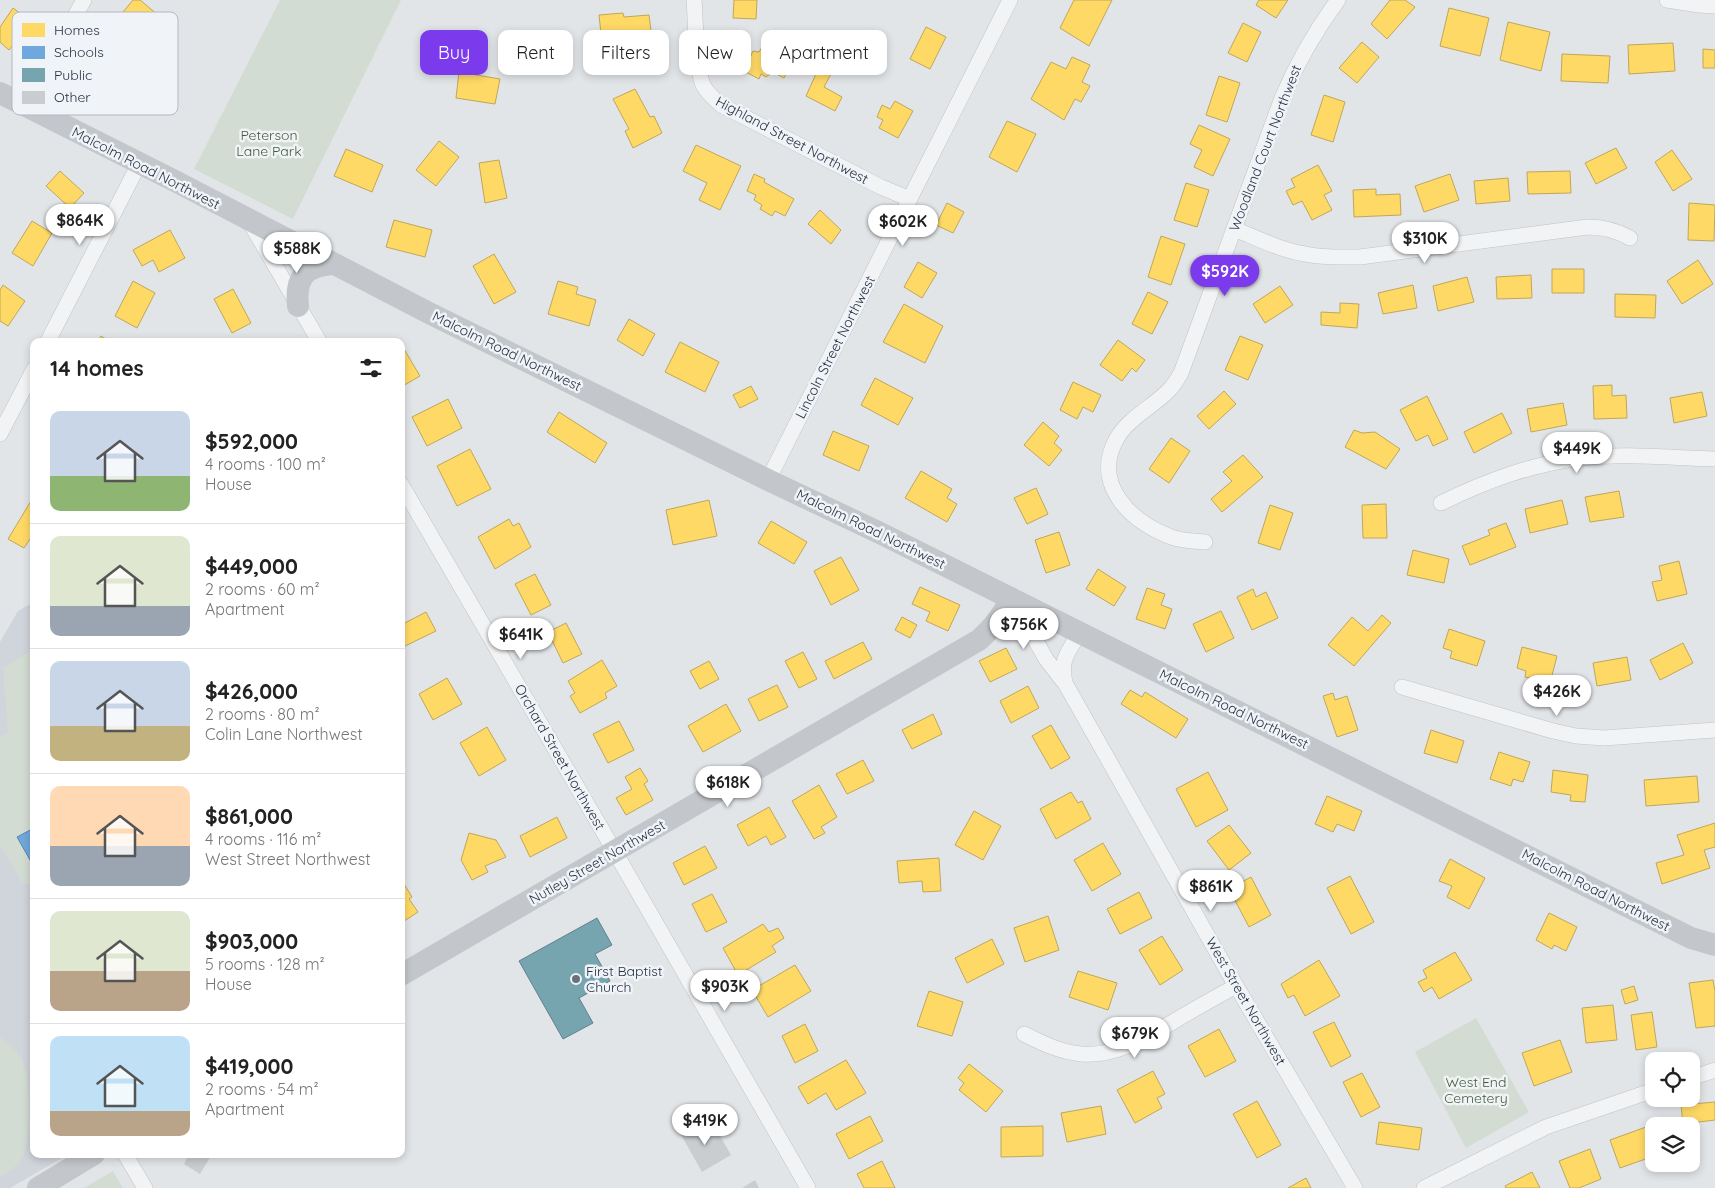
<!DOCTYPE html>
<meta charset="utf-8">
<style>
body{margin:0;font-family:Quicksand,sans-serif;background:#f2f2f2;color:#222;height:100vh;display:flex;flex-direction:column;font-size:19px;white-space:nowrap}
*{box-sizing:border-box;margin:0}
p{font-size:16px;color:#767676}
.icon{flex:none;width:28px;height:28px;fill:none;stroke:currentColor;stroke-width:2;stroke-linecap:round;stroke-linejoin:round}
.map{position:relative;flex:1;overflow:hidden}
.drawer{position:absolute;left:30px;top:338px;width:375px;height:820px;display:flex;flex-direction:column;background:#fff;border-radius:10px;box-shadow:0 2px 8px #0003}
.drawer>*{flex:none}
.top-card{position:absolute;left:420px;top:30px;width:475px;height:45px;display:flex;gap:10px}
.fabs{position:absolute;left:1645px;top:1052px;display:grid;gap:10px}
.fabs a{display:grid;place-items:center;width:55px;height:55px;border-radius:10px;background:#fff;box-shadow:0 2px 8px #0003;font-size:25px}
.price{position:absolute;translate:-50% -42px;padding:0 11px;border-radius:18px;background:#fff;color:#222;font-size:16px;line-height:32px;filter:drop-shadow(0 1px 2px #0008)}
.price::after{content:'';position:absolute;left:50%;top:30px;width:15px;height:11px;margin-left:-8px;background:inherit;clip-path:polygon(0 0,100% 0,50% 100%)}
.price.on{background:#7c3aed;color:#fff}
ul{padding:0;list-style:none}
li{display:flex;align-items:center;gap:15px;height:125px;padding:0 20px}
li+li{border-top:1px solid #e0e0e0}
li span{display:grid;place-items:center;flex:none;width:140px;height:100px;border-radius:10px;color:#555}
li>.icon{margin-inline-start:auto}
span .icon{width:60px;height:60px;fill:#fffc;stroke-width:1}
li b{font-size:21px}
h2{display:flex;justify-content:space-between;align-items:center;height:60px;padding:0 20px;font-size:21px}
.tag{padding:0 18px;border-radius:10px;background:#fff;box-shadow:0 2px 8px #0003;font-size:18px;line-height:45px}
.tag.on{background:#7c3aed;color:#fff}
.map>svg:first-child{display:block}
</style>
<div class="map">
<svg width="1715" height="1188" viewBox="0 0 1715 1188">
<rect width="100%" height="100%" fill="#e2e5e8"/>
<!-- built -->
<path fill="#d0d4db" d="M34 602V1154H69L10 1188H0V642L18 611Z"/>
<!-- green -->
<path fill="#d3dcd3" d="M280 0H401L293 219 194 169Z
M34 649V886L23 883 0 846V737L8 732 3 668Z
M1476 1018 1529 1112 1466 1148 1415 1052Z
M0 1037C30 1055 29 1085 29 1115 28 1130 28 1146 21 1160 16 1168 8 1172 0 1177Z
M113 1171 123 1188H83H84Z"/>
<!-- homes -->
<path fill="#ffd966" stroke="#bea75b" d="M133 0H140L164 20 153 32 144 25 131 40 113 24Z
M734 0H757L756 19 733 18Z
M1074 0H1112L1089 46 1060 28Z
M1259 0H1288L1276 18 1256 5Z
M1390 0H1405L1415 7 1387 39 1371 24Z
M13 8 31 21 9 50 0 42V27Z
M1449 8 1489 18 1480 56 1440 46Z
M623 13 624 17 649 15 651 31 628 34 630 59 604 62 599 15Z
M1508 22 1550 32 1541 71 1500 60Z
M1243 23 1261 32 1247 62 1228 53Z
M926 27 946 37 930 69 910 59Z
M767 39 795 54 784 78 773 72 766 77 761 74 759 79 744 71 753 51 759 52Z
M1362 42 1379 57 1357 83 1339 68Z
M1673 43 1675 71 1629 74 1628 45Z
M1703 49 1715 50V68H1703Z
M1562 54 1610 56 1608 83 1561 81Z
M1072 57 1090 65 1082 82 1090 86 1081 102 1075 99 1064 120 1031 99 1051 62 1066 69Z
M820 65 832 72 824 87 842 97 835 111 806 96Z
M459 72 500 79 495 104 456 98Z
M1219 76 1240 83 1227 122 1206 115Z
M635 89 650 117 654 116 662 133 633 148 625 131 629 129 613 99Z
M1324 95 1345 102 1333 142 1311 135Z
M895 101 913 111 898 138 879 128 883 120 877 117 882 105 890 109Z
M1007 121 1036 134 1017 172 989 157Z
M1199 125 1230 139 1213 176 1194 167 1202 150 1190 144Z
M439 141 459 157 436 186 416 170Z
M696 145 741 166 720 210 699 200 707 183 683 171Z
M1616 148 1627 168 1596 184 1585 163Z
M346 149 383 165 372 192 334 176Z
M1672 150 1692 179 1673 191 1655 162Z
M499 160 507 198 485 203 479 163Z
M1318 165 1332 191 1324 195 1332 210 1312 220 1302 201 1293 205 1286 191 1295 187 1291 179Z
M60 171 84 193 70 208 46 186Z
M1570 171 1571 193 1528 194 1527 172Z
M754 174 765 179 764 182 794 199 785 216 775 211 772 216 760 209 762 205 754 200 756 195 747 191Z
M1450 174 1459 200 1424 212 1415 186Z
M1508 178 1510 201 1476 204 1474 181Z
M1186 183 1209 190 1197 227 1174 220Z
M1376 189V195L1400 194 1401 215 1354 217 1353 190Z
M947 203 964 212 953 233 936 225Z
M1689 203 1715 205 1714 241 1688 240Z
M820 210 841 230 831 244 808 224Z
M394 220 432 230 425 257 386 247Z
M32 221 52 233 33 266 12 253Z
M170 230 185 258 159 272 153 260 142 266 133 250Z
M1161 236 1185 244 1171 285 1148 277Z
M494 254 516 292 494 304 473 266Z
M1698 260 1713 284 1682 304 1667 281Z
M918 262 937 273 922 298 904 287Z
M1552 269H1584V293H1552Z
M1531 275 1532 298 1497 299 1496 277Z
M1467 277 1474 302 1438 311 1433 286Z
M133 281 155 293 137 328 115 316Z
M558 281 578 287 576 294 596 300 589 326 548 314Z
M3 285 25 301 8 326 0 321V290Z
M1413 285 1417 308 1383 314 1378 293Z
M1280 286 1293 305 1265 323 1253 304Z
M233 289 251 323 232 333 214 299Z
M1148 292 1168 302 1152 334 1132 324Z
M1615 294 1656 295 1655 318 1615 317Z
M1340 303 1359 304 1357 328 1321 325V312L1340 313Z
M904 304 943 326 925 363 883 342Z
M629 319 655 334 643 356 617 340Z
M101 336 109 341H98Z
M1240 336 1263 345 1248 380 1225 370Z
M1118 340 1145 360 1136 372 1132 368 1122 381 1100 365Z
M680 342 719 362 705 392 665 372Z
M401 344 420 376 401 387Z
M875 378 913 398 898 425 861 405Z
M1073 382 1101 395 1093 412 1083 407 1077 419 1060 410Z
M1612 385V396L1626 395 1627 418 1594 419 1593 386Z
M751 386 758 399 740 408 733 395Z
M1224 391 1236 404 1209 429 1197 416Z
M1702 392 1707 416 1674 423 1670 398Z
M1427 396 1448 439 1433 446 1428 435 1416 441 1400 410Z
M448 399 462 428 427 446 412 417Z
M1563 403 1567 425 1531 432 1527 409Z
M559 412 607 443 595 463 547 432Z
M1502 413 1512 433 1474 453 1464 432Z
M1043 422 1059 436 1054 443 1062 450 1049 466 1024 445Z
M1354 430 1362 433 1375 432 1400 449 1386 469 1345 447Z
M833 431 869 446 859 471 823 455Z
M1171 438 1190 451 1169 483 1149 469Z
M470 449 491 489 457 506 437 466Z
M1243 455 1263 477 1222 512 1211 499 1232 481 1223 472Z
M921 471 952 489 947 498 957 504 947 522 905 498Z
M1036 488 1048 514 1027 524 1014 498Z
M1619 491 1624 517 1590 522 1585 497Z
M34 496V533L24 548 8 539Z
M709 500 717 536 673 545 666 510Z
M1562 500 1568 524 1530 533 1525 509Z
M1386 504 1387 538H1363L1362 505Z
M1270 505 1293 513 1280 550 1258 543Z
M509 519 513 526 519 523 531 547 495 569 478 537Z
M771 521 807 542 794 564 758 543Z
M1506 523 1516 547 1470 565 1462 546 1490 535 1488 530Z
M1059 532 1070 565 1046 573 1035 540Z
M1413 550 1449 559 1444 583 1407 575Z
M841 557 859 590 831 605 814 571Z
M1679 561 1687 594 1657 601 1652 582 1662 580 1659 566Z
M1098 569 1126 587 1114 606 1086 589Z
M535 574 551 605 531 615 515 584Z
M920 587 960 605 948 631 926 621 930 612 912 604Z
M1147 588 1165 594 1161 605 1172 609 1165 629 1136 619Z
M1253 589 1256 597 1266 592 1278 618 1252 630 1237 597Z
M1221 611 1234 638 1206 652 1193 624Z
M426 612 436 631 403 647 401 643V625Z
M1382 615 1391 623 1354 666 1328 645 1352 617 1368 631Z
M902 617 917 625 910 638 895 630Z
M566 623 582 654 563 663 548 632Z
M1449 629 1485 641 1477 666 1450 658 1452 651 1443 648Z
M863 642 872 659 834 679 825 661Z
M1683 643 1693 663 1660 680 1650 660Z
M1522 647 1557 656 1550 683 1525 677 1526 671 1517 668Z
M1006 648 1017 669 990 682 979 661Z
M803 652 817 679 799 688 785 661Z
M1627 657 1631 680 1597 686 1593 663Z
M602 660 617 686 605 693 607 698 580 713 570 696 575 693 568 681Z
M709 661 719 679 700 689 690 671Z
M447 678 462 704 433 720 419 694Z
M777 685 788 707 759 721 748 699Z
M1028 686 1039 708 1011 723 1000 701Z
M1130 690 1142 697 1145 692 1188 719 1176 738 1121 704Z
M1333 693 1335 700 1347 696 1358 730 1337 737 1323 696Z
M726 704 741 731 703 752 688 726Z
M933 714 942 734 912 749 902 730Z
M619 721 634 750 608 763 593 734Z
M1051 725 1070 758 1051 769 1032 736Z
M487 727 506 760 479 776 460 743Z
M1431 730 1464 741 1457 763 1424 753Z
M1499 752 1530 762 1523 782 1513 779 1511 786 1490 779Z
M863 760 874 781 847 794 836 774Z
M640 768 648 781 644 784 653 800 626 815 616 798 632 789 625 777Z
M1553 770 1588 775 1585 802 1570 801 1571 795 1551 792Z
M1208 772 1228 810 1196 827 1176 789Z
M1697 776 1699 802 1646 806 1644 780Z
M819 785 837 817 821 827 825 833 814 839 792 801Z
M1071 792 1078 803 1082 801 1091 819 1056 839 1040 809Z
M1327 796 1362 811 1354 831 1337 824 1333 832 1315 824Z
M769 807 786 837 771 845 766 836 748 846 737 825Z
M974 811 1001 826 983 860 955 845Z
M557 817 567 838 530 857 520 836Z
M1715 823V847L1704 850 1710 868 1662 884 1656 863 1684 855 1677 835Z
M1229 825 1251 853 1229 870 1207 841Z
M469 833 496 840 506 857 485 866 488 872 472 880 461 860Z
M1103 843 1121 874 1092 891 1074 860Z
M705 846 717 868 684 885 673 863Z
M939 858 941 891 923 892 922 881 899 883 897 861Z
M1450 859 1485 878 1469 909 1447 897 1452 886 1439 881Z
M1350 876 1374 922 1351 934 1327 888Z
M1251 877 1271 915 1249 927 1229 889Z
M404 884 412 897 409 899 418 912 401 923V886Z
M1139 892 1152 918 1120 934 1107 909Z
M712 894 727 922 706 932 692 904Z
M1549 913 1577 927 1566 951 1554 945 1552 949 1536 940Z
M1048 916 1059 950 1025 962 1014 928Z
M763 924 769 932 778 928 784 938 772 946 776 952 738 975 723 948Z
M1162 936 1183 970 1160 985 1139 950Z
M992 939 1004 964 967 983 955 958Z
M1455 952 1472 980 1439 999 1432 987 1424 992 1418 982 1427 978 1423 970Z
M1319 960 1340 996 1305 1016 1294 995 1288 998 1281 984Z
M795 965 811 991 768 1017 752 990Z
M1078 971 1117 983 1108 1010 1069 997Z
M1713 980 1715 991V1026L1696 1028 1689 983Z
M1634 986 1638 1000 1625 1004 1621 990Z
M929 991 963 1002 952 1036 917 1026Z
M1613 1005 1617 1040 1586 1043 1582 1008Z
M1652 1012 1657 1047 1636 1050 1631 1015Z
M1334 1022 1351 1056 1331 1067 1313 1032Z
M805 1024 818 1051 795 1063 782 1036Z
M1219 1029 1236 1061 1205 1077 1188 1046Z
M1560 1040 1572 1072 1534 1086 1522 1053Z
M846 1060 866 1093 836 1110 826 1093 808 1104 798 1087Z
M969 1064 1003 1091 986 1112 959 1090 964 1083 958 1078Z
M1153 1071 1165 1094 1157 1098 1162 1108 1135 1123 1117 1090Z
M1362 1073 1380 1107 1361 1117 1343 1082Z
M1257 1101 1281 1145 1257 1158 1233 1114Z
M1715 1102V1120L1683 1124 1681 1105Z
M1101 1106 1106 1134 1067 1142 1061 1113Z
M870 1116 883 1141 849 1159 836 1134Z
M1379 1122 1422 1128 1419 1150 1376 1144Z
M1043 1126V1156L1001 1157V1127Z
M1646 1127 1654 1148V1156L1620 1168 1610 1140Z
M1590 1149 1601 1179 1579 1188H1570L1559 1161Z
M882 1161 895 1188H864L857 1174Z
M1532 1172 1540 1188H1506L1505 1186Z
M1306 1178 1311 1188H1288Z"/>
<!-- schools -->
<path fill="#6fa8dc" stroke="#5a85ae" d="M34 828V867L17 837Z"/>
<!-- public -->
<path fill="#76a5af" stroke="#5f828e" d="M597 918 612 945 595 954 610 981 579 998 593 1023 563 1039 519 961Z"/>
<!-- building -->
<path fill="#cacdd0" d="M702 1121 707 1130 714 1125 731 1155 702 1172 680 1133Z
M189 1154H212L200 1174 184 1164Z
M755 1180 759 1188H742Z"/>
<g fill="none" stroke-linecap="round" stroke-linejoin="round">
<!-- street casing -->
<g stroke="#c0c3c6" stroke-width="16">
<path id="street" d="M694 0C696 22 695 66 703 85 707 93 714 99 721 105L881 187 910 199
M1667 0 1699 5 1715 6
M28 108 76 14 84 0
M249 221 319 341
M1234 229C1257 238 1280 250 1305 254 1323 258 1341 257 1360 257L1588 227C1604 227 1616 230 1630 238
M48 341 139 164
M0 434 34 369
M768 480 1010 0
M401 484 615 852 808 1188
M1441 503C1486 481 1531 464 1582 458 1626 453 1671 458 1715 459
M1205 542C1193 541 1182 541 1171 537 1130 521 1091 484 1117 438 1128 419 1152 407 1167 392 1173 387 1177 380 1181 373L1282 98C1297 63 1315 31 1338 0
M1012 599 1046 659 1063 681
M1080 632C1068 653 1060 658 1065 683L1228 972 1355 1188
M1402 687 1553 731 1576 736 1604 738 1715 730
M1024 1034C1042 1043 1060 1052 1081 1054 1116 1057 1147 1037 1176 1020 1196 1008 1216 997 1236 986
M1691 1078 1715 1070
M125 1154 145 1188
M1424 1188 1546 1127 1654 1090"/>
</g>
<!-- street -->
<use href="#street" stroke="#f2f3f4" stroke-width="15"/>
<!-- secondary -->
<path stroke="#c3c6ca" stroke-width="22" d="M0 93 173 180 429 313 768 480 880 533 1691 938 1715 945
M298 306C295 279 304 266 332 264
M401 975 979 640C994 627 1003 615 1011 598
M38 1188 94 1154"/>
</g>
<!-- markers -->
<circle fill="#69717c" stroke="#f0f3f7" stroke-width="2" cx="576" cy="979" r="5"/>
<g text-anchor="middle" stroke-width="5" stroke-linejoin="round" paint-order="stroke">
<!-- park labels -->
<g font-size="14" fill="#3e5e35" stroke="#f0f3f7">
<text x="269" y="140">Peterson<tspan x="269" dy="16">Lane Park</tspan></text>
<text x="1476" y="1087">West End<tspan x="1476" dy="16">Cemetery</tspan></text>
</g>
<!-- street labels -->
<g font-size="14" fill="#283242" stroke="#f0f3f7">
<text transform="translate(792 140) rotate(28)" y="5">Highland Street Northwest</text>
<text transform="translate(1265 148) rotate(-69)" y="5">Woodland Court Northwest</text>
<text transform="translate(146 168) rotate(27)" y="5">Malcolm Road Northwest</text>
<text transform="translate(835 347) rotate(-63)" y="5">Lincoln Street Northwest</text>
<text transform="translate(507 351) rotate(26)" y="5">Malcolm Road Northwest</text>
<text transform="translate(871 529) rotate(26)" y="5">Malcolm Road Northwest</text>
<text transform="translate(1234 709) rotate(26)" y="5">Malcolm Road Northwest</text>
<text transform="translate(560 757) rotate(60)" y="5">Orchard Street Northwest</text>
<text transform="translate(597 862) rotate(-30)" y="5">Nutley Street Northwest</text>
<text transform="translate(1596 890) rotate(27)" y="5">Malcolm Road Northwest</text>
<text transform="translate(1246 1001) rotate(60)" y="5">West Street Northwest</text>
</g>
<!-- poi labels -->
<g font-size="14" fill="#283242" stroke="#f0f3f7" text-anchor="start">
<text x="586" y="976">First Baptist<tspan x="586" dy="16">Church</tspan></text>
</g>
</g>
<!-- legend -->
<rect x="12" y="12" width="166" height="103" rx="8" fill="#f0f3f7" stroke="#b4b9c1" stroke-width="1"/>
<rect x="22" y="23" width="23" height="14" fill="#ffd966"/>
<rect x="22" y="46" width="23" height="13" fill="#6fa8dc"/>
<rect x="22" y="68" width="23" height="14" fill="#76a5af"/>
<rect x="22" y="91" width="23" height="13" fill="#cacdd0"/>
<g font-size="14" fill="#283242">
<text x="54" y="35">Homes</text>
<text x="54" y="57">Schools</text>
<text x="54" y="80">Public</text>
<text x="54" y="102">Other</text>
</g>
</svg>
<div class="fabs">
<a><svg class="icon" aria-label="locate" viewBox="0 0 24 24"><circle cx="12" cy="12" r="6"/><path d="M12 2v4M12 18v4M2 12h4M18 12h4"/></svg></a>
<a><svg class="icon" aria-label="layers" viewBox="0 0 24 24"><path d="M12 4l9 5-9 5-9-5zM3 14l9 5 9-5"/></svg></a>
</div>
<b class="price" style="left:80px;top:246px">$864K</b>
<b class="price" style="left:903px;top:247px">$602K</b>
<b class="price" style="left:1425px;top:264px">$310K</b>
<b class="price" style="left:297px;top:274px">$588K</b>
<b class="price on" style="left:1225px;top:297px">$592K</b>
<b class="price" style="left:1577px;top:474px">$449K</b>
<b class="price" style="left:1024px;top:650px">$756K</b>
<b class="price" style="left:521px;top:660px">$641K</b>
<b class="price" style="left:1557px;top:717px">$426K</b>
<b class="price" style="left:728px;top:808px">$618K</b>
<b class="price" style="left:1211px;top:912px">$861K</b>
<b class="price" style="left:725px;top:1012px">$903K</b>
<b class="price" style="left:1135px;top:1059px">$679K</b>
<b class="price" style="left:705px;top:1146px">$419K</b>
<div class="top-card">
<a class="tag on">Buy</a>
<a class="tag">Rent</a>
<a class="tag">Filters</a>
<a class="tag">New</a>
<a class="tag">Apartment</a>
</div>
<section class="drawer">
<h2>14 homes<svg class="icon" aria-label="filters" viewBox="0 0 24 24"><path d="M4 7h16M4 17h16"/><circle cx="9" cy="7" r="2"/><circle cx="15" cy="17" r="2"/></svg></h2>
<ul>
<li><span style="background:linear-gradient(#c9d6e8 65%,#8fb573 0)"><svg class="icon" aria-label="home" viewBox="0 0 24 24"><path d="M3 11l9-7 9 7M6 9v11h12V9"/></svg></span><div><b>$592,000</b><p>4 rooms · 100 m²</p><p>House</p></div></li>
<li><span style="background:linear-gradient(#dfe7d0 70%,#9aa5b1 0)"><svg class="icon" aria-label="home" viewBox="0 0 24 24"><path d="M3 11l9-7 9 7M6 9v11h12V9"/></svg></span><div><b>$449,000</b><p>2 rooms · 60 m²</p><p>Apartment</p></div></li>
<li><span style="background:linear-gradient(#c9d6e8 65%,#c2b280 0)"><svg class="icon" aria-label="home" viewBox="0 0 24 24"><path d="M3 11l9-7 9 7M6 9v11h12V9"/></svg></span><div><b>$426,000</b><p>2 rooms · 80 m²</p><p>Colin Lane Northwest</p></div></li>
<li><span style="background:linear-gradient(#ffd9b3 60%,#9aa5b1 0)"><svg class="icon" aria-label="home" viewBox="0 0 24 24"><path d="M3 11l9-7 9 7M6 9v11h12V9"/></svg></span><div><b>$861,000</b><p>4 rooms · 116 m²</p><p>West Street Northwest</p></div></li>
<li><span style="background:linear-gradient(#dfe7d0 60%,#b9a48a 0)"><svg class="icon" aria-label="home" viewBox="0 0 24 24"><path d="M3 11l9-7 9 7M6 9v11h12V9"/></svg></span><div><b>$903,000</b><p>5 rooms · 128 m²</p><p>House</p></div></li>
<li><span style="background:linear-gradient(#bfe0f5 75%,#b9a48a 0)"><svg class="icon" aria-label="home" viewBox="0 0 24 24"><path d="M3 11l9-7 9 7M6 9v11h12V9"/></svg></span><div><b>$419,000</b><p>2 rooms · 54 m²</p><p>Apartment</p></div></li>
</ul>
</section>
</div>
